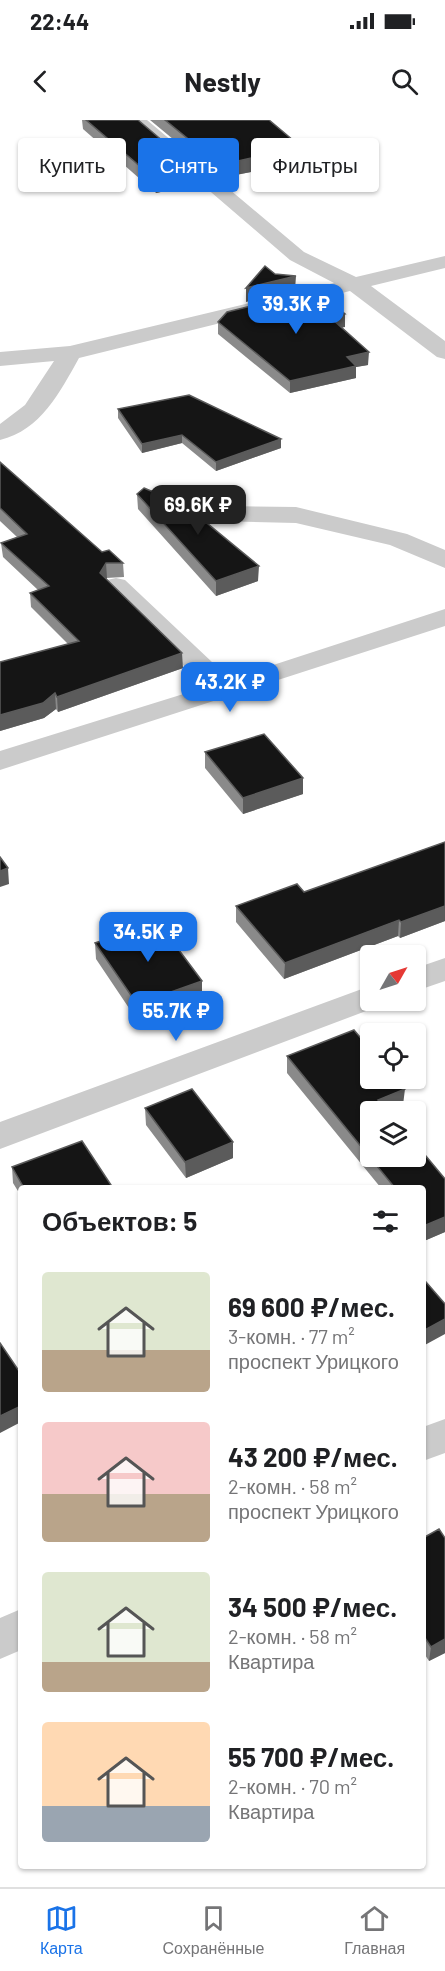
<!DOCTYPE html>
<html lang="ru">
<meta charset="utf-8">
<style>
body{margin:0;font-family:Barlow,sans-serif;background:#f6f6f6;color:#202124;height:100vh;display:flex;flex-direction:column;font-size:22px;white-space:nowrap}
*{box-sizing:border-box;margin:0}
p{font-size:20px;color:#757577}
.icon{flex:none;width:33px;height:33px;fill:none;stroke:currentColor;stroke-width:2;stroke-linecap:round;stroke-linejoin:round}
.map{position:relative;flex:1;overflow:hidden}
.side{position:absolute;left:18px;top:1065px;width:408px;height:684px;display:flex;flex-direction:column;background:#fff;border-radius:6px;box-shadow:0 2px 4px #0004}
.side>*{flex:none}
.banner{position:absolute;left:18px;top:18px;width:410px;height:54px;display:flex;gap:12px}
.needle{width:39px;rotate:51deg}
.tools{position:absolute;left:360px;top:825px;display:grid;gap:12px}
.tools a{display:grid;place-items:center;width:66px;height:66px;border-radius:6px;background:#fff;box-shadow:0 2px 4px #0004;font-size:30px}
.price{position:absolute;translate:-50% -51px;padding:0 14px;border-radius:12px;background:#1a73e8;color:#fff;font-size:20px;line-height:39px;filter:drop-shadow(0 2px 3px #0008)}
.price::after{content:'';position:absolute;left:50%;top:36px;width:18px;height:14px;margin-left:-9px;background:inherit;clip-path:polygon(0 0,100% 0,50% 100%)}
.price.current{background:#222;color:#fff}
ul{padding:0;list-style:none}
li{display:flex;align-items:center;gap:18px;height:150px;padding:0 24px}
li span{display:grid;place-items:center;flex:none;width:168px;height:120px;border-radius:6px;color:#555}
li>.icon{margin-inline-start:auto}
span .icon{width:72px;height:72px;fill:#fffc;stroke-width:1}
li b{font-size:26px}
h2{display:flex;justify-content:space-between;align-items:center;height:72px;padding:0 24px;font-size:26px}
.chip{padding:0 21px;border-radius:6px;background:#fff;box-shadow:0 2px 4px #0004;font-size:21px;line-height:54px}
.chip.current{background:#1a73e8;color:#fff}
.status{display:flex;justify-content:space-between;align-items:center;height:42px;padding:0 30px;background:#fff;direction:ltr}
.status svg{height:16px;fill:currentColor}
header{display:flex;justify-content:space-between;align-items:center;height:78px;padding:0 24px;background:#fff;font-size:27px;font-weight:700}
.tabs{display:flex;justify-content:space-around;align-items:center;height:84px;border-top:2px solid #e0e0e0;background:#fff;font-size:16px;color:#757577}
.tabs a{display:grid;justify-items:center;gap:3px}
.tabs .current{color:#1a73e8}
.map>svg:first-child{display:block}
</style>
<div class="status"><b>22:44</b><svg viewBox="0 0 49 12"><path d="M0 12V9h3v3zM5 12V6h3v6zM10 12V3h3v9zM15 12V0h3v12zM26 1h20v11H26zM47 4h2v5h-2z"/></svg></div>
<header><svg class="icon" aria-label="back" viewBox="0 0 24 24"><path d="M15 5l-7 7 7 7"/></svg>Nestly<svg class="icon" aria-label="search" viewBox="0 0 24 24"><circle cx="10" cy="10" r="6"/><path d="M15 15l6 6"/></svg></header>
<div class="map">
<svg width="445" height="1767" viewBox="0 0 445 1767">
<rect width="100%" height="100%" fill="#fff"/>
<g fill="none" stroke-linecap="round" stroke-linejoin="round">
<!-- minor -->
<path fill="#cbcbcb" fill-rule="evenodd" d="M127 0H147L304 132 356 157 445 136V148L371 166 445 221V239L437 237 350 171 79 238C60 272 41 310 0 320V304L25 285 54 241 0 246V232L70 226 334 163 290 140Z
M193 369 202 371 223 386 296 387 407 414 445 430V448L390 425 296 403 217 401C205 398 198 386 187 384 174 381 160 387 147 383L144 378 147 373Z
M116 458 125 460 230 559 445 489V506L0 650V631L206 567 107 472 103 466 107 460Z
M445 838V861L416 871V848Z
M370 866V880H384L382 885 0 1029V1002Z
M445 1299V1333L423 1341V1307Z
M21 1489V1530L0 1539V1498Z"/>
</g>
<!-- wall -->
<path fill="#8a8a8a" d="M82 0H138L197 50 198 64 156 73 83 9Z
M150 0H269L312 50 261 60 251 52 220 58Z
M345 194V207H342L368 245 356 247V258L290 273 218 214V202Z
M118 289 281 328 216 351 182 323 142 333 118 298Z
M0 342 102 432 123 443 124 457 106 458 183 548 58 592 56 589 44 598 0 611V542L68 524 31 487 30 473 38 470 3 437 1 423 17 417 0 401Z
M137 374 258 461 216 476 138 389Z
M205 632 303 674 243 694 205 648Z
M445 722V801L400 818 398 816 284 859 236 802V786L304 772Z
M95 823 202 861V877L137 900 96 839Z
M287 936 403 985 388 991 445 1059V1112L424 1121 423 1120V1068H381L287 953Z
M145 988 233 1022V1038L186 1058 146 1005Z
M12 1047 113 1068H21V1076L13 1063Z
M423 1418 445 1533 429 1541 423 1532Z"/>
<!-- shaded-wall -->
<path fill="#5b5b5b" d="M313 37 312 50 261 60V47Z
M251 38V52L220 58V45Z
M197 50 198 64 156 73V60Z
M296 156 295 170 246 182V168Z
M345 194V207L331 210V198Z
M369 232 368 245 356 247V258L290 273V261L347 237Z
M182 315V323L142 333V324Z
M281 319V328L216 351V342Z
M106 443 107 458 101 467 100 453Z
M259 446 258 461 216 476V461Z
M182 533 183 548 58 592 57 577Z
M55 573 56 589 44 598 0 611V595Z
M303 658V674L243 694V678Z
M8 748 9 764 0 767V751Z
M445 786V801L400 818 401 802Z
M399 800 398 816 284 859 285 843Z
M202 861V877L137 900V884Z
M405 969 403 985 387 992 378 980Z
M233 1022V1038L186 1058 185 1042Z
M445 1097V1112L424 1121 426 1105Z
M445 1199V1214L423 1226V1211Z
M21 1286V1302L0 1313V1296Z
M445 1519V1533L429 1541 431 1527Z"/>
<!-- building -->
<path fill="#151515" stroke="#5b5b5b" stroke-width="1.5" d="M86 0H138L197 50 156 60Z
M165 0H269L313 37 261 47 251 38 220 45Z
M265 146 275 154 296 156 246 168Z
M316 170 345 194 331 198 369 232 347 237 356 246 290 261 218 202 227 192Z
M189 275 281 319 216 342 182 315 142 324 118 289Z
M0 342 102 432 109 430 123 443H106L100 453 182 533 57 577 55 573 43 583 0 595V542L79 521 30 473 49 466 1 423 27 414 0 388Z
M144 368 151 371H168L259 446 216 461 137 374Z
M264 614 303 658 243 678 205 632Z
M445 722V786L401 802 399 800 285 843 236 786 297 764 304 772Z
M0 737 8 748 0 751Z
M158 802 202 861 137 884 95 823Z
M354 910 370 929V958H396L405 969 378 980 388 992H370V1036H416V1024L445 1059V1097L426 1105 423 1102V1068H395L287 936Z
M192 969 233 1022 185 1042 145 988Z
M82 1021 113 1068H24L12 1047Z
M426 1162 445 1184V1199L423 1211V1164Z
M0 1223 21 1254V1286L0 1296Z
M439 1409 445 1418V1519L431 1527 423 1515V1418Z"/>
</svg>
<div class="tools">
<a><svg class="needle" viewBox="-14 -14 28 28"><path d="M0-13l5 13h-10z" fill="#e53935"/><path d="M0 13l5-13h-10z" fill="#757577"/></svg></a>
<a><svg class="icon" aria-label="locate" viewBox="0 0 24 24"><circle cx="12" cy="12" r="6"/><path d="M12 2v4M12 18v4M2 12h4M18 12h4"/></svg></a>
<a><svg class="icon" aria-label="layers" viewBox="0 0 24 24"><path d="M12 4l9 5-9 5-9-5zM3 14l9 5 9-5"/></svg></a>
</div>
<b class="price" style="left:296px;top:215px">39.3K ₽</b>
<b class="price current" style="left:198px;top:416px">69.6K ₽</b>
<b class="price" style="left:230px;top:593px">43.2K ₽</b>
<b class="price" style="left:148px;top:843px">34.5K ₽</b>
<b class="price" style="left:176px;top:922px">55.7K ₽</b>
<div class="banner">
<a class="chip">Купить</a>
<a class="chip current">Снять</a>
<a class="chip">Фильтры</a>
</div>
<section class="side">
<h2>Объектов: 5<svg class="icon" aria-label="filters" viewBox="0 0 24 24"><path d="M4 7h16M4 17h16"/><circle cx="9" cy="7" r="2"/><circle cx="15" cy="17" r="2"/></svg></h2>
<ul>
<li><span style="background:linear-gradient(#dfe7d0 65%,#b9a48a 0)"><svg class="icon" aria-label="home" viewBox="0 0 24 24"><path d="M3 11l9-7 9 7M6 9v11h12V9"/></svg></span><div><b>69 600 ₽/мес.</b><p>3-комн. · 77 m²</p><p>проспект Урицкого</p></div></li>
<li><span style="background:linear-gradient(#f6c9c9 60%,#b9a48a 0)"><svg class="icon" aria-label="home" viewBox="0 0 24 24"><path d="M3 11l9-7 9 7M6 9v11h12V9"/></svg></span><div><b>43 200 ₽/мес.</b><p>2-комн. · 58 m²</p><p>проспект Урицкого</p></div></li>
<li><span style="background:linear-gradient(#dfe7d0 75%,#b9a48a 0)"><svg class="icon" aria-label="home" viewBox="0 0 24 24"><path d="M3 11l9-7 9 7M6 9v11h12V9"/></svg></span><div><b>34 500 ₽/мес.</b><p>2-комн. · 58 m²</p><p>Квартира</p></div></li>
<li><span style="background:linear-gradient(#ffd9b3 70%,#9aa5b1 0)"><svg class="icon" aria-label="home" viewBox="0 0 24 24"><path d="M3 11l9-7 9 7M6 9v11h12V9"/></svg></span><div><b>55 700 ₽/мес.</b><p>2-комн. · 70 m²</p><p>Квартира</p></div></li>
</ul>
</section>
</div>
<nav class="tabs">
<a class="current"><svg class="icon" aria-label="map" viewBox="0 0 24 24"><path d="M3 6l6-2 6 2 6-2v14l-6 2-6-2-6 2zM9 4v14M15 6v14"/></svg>Карта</a>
<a><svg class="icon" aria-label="saved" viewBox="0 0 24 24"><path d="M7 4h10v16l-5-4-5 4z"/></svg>Сохранённые</a>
<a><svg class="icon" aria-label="home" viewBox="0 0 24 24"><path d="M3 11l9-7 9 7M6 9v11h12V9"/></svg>Главная</a>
</nav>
